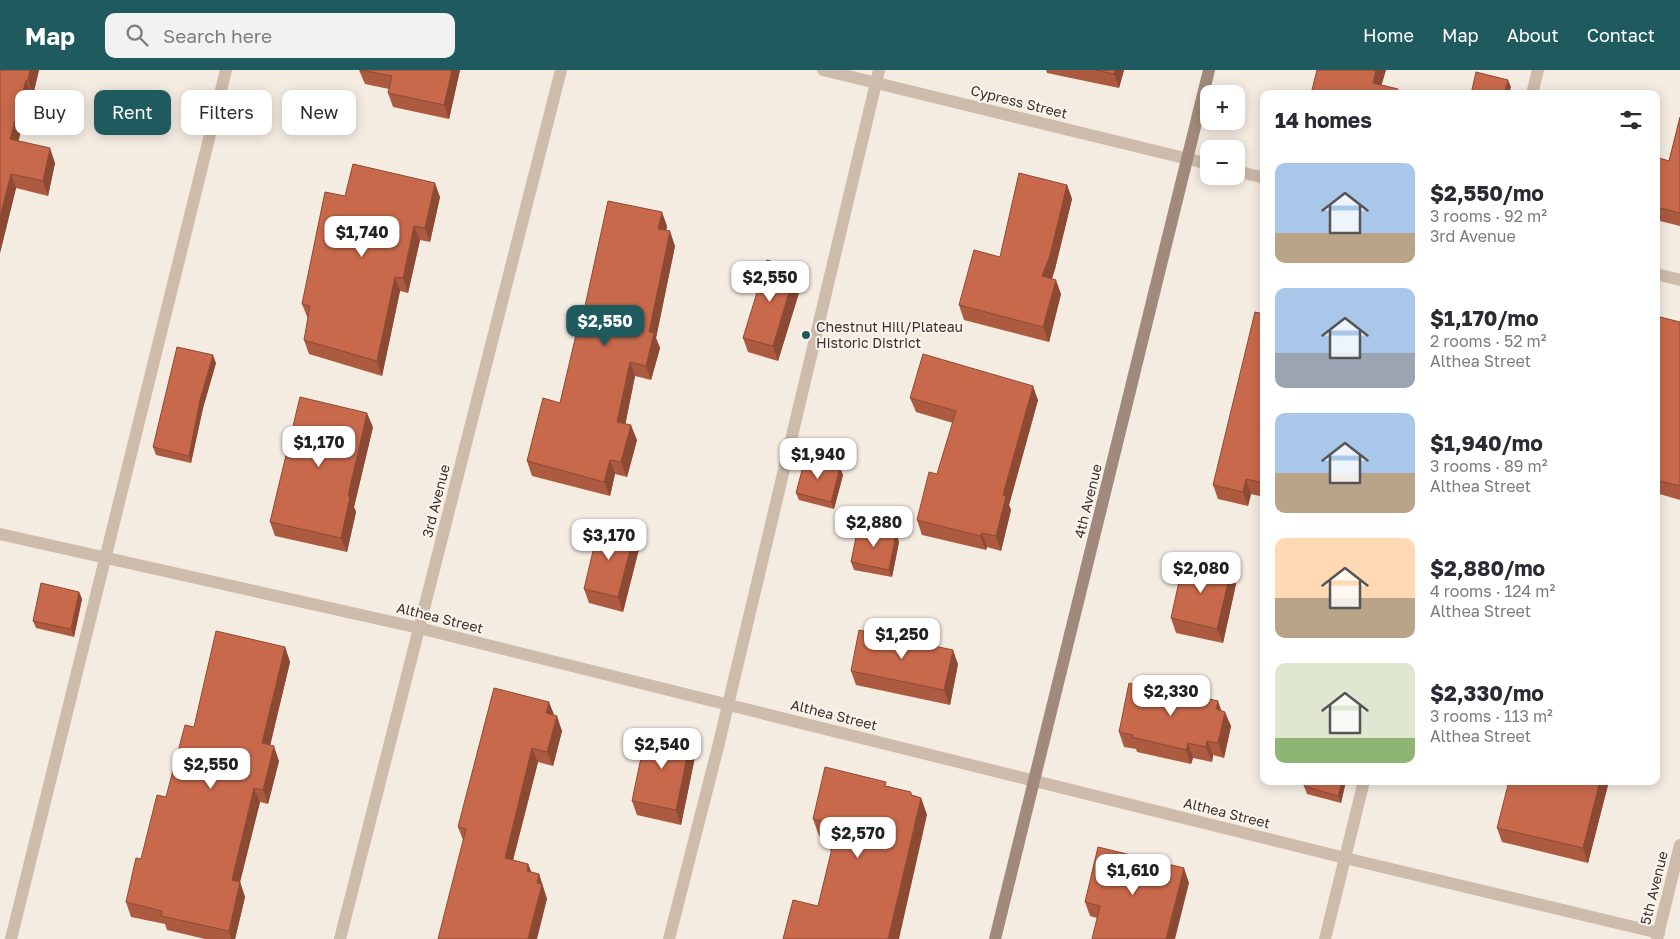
<!DOCTYPE html>
<meta charset="utf-8">
<style>
body{margin:0;font-family:"Golos Text",sans-serif;background:#f2f2f3;color:#2b2b33;height:100vh;display:flex;flex-direction:column;font-size:19px;white-space:nowrap}
*{box-sizing:border-box;margin:0}
p{font-size:16px;color:#7c7c81}
.icon{flex:none;width:28px;height:28px;fill:none;stroke:currentColor;stroke-width:2;stroke-linecap:round;stroke-linejoin:round}
.map{position:relative;flex:1;overflow:hidden}
.details{position:absolute;left:1260px;top:20px;width:400px;height:695px;display:flex;flex-direction:column;background:#fff;border-radius:10px;box-shadow:0 2px 12px #0003}
.details>*{flex:none}
.banner{position:absolute;left:15px;top:20px;width:475px;height:45px;display:flex;gap:10px}
.fabs{position:absolute;left:1200px;top:15px;display:grid;gap:10px}
.fabs a{display:grid;place-items:center;width:45px;height:45px;border-radius:10px;background:#fff;box-shadow:0 2px 12px #0003;font-size:25px}
.price{position:absolute;translate:-50% -42px;padding:0 11px;border-radius:10px;background:#fff;color:#222;font-size:16px;line-height:32px;filter:drop-shadow(0 1px 2px #0008)}
.price::after{content:'';position:absolute;left:50%;top:30px;width:15px;height:11px;margin-left:-8px;background:inherit;clip-path:polygon(0 0,100% 0,50% 100%)}
.price.current{background:#1f5a5e;color:#fff}
ul{padding:0;list-style:none}
li{display:flex;align-items:center;gap:15px;height:125px;padding:0 15px}
li span{display:grid;place-items:center;flex:none;width:140px;height:100px;border-radius:10px;color:#555}
li>.icon{margin-inline-start:auto}
span .icon{width:60px;height:60px;fill:#fffc;stroke-width:1}
li b{font-size:21px}
h2{display:flex;justify-content:space-between;align-items:center;height:60px;padding:0 15px;font-size:21px}
.pill{padding:0 18px;border-radius:10px;background:#fff;box-shadow:0 2px 12px #0003;font-size:18px;line-height:45px}
.pill.current{background:#1f5a5e;color:#fff}
header{display:flex;align-items:center;gap:30px;box-sizing:border-box;height:70px;padding:0 25px;background:#1f5a5e;color:#fff}
header strong{font-size:24px}
nav{display:flex;gap:28px;margin-inline-start:auto;font-size:18px}
.search{width:350px;height:45px;background:#f2f2f3;display:flex;align-items:center;gap:12px;box-sizing:border-box;padding:0 18px;border-radius:10px;color:#7c7c81;font-size:19px}
.map>svg:first-child{display:block}
</style>
<header>
<strong>Map</strong>
<div class="search"><svg class="icon" aria-label="search" viewBox="0 0 24 24"><circle cx="10" cy="10" r="6"/><path d="M15 15l6 6"/></svg>Search here</div>
<nav><a>Home</a><a>Map</a><a>About</a><a>Contact</a></nav>
</header>
<div class="map">
<svg width="1680" height="869" viewBox="0 0 1680 869">
<rect width="100%" height="100%" fill="#f4ebe1"/>
<g fill="none" stroke-linecap="round" stroke-linejoin="round">
<!-- service -->
<path stroke="#cdbbac" stroke-width="12" d="M1532 24 1538 0
M11 869 226 0
M669 869 718 677 879 0
M1325 869 1364 711"/>
<!-- minor -->
<path stroke="#cdbbac" stroke-width="12" d="M823 0 1209 94
M1236 101 1264 108
M1656 204 1680 210
M0 464 419 558 1345 788 1659 863
M340 869 561 0
M1657 869 1680 775"/>
<!-- secondary -->
<path stroke="#a18a7d" stroke-width="12" d="M995 869 1209 0"/>
</g>
<!-- wall -->
<path fill="#ac5a40" d="M0 0H39L33 25 31 24 18 71 55 93 48 126 16 118 0 183Z
M359 0H460L449 49 393 37 388 23 389 19 365 14Z
M1046 0H1124L1119 18 1047 3Z
M1680 47V156L1656 150V87L1669 91Z
M1067 115 1072 129 1055 199 1052 209 1061 224 1049 272 964 250 959 235 1000 187Z
M345 126 440 127 430 172 420 170 408 223 400 221 382 306 309 284 304 270 308 249 302 234Z
M667 156 666 160 675 176 656 268 660 278 651 310 635 306 625 354 637 370 627 407 615 404 610 426 532 406 527 391 560 333 585 236Z
M796 199 802 213 778 291 748 282 743 268Z
M1264 244V427L1251 424 1248 436 1218 429 1213 415Z
M1656 246 1680 252V430L1656 423Z
M216 293 203 338 191 393 156 385 153 377Z
M910 328 1038 330 1009 435 1011 440 1001 481 987 477 986 480 922 465 917 450 937 404 953 353 916 342Z
M373 357 354 437 356 442 347 482 275 466 270 452Z
M840 398 843 405 834 439 799 430 796 423Z
M896 464 899 472 892 507 854 500 851 492Z
M639 479 623 542 589 533 584 519Z
M1236 514 1223 573 1176 563 1171 548Z
M79 522 82 529 74 567 36 558 33 551Z
M285 577 290 592 270 676 279 691 268 734 260 732 240 812 245 827 235 869H205L167 860 165 854 131 847 126 832 141 789 194 657Z
M958 594 950 635 856 615 851 601Z
M1222 641 1231 656 1224 688 1213 685 1212 692 1193 688 1191 694 1137 682 1136 679 1124 677 1119 662Z
M554 645 562 661 553 696 538 692 513 790 528 794 531 802 539 804 547 829 463 770 458 757Z
M691 668 696 682 681 755 637 745 632 731Z
M1346 711 1341 733 1307 724 1304 716Z
M1609 711 1588 793 1502 772 1497 758Z
M888 716 913 725 921 728 927 745 818 836 832 781 830 780 825 767 819 766 813 749Z
M1189 813 1097 848 1090 846 1085 832Z"/>
<!-- shaded-wall -->
<path fill="#8c4a34" d="M30 0H39L33 25 28 10Z
M452 0H460L449 49 444 35Z
M1115 0H1124L1119 18 1114 4Z
M1376 0H1386L1379 24 1373 13Z
M26 10 31 24 15 84 10 69Z
M1508 10 1511 17 1509 24H1504Z
M50 78 55 93 48 126 43 111Z
M11 104 16 118 0 183V147Z
M435 113 440 127 430 172 425 158Z
M1067 115 1072 129 1055 199 1047 221 1042 206Z
M662 142 667 156 664 173 658 159Z
M414 156 420 170 408 223 403 208Z
M670 161 675 176 656 268 660 278 651 310 646 296 649 262Z
M796 199 802 213 778 291 773 276Z
M395 207 400 221 382 306 377 291Z
M1056 210 1061 224 1049 272 1043 257Z
M213 285 216 293 203 338 191 393 189 386 200 330Z
M630 292 635 306 623 366 617 352Z
M1033 316 1038 330 1009 435 1011 440 1001 481 996 466 1003 425Z
M367 343 373 357 354 437 356 442 347 482 341 468 348 426Z
M1264 345V373L1260 362Z
M631 355 637 370 627 407 621 392Z
M610 390 615 404 610 426 604 412Z
M840 398 843 405 834 439 831 432Z
M1246 409 1251 424 1248 436 1243 422Z
M982 463 987 477 986 480 980 466Z
M634 464 639 479 623 542 618 527Z
M896 464 899 472 892 507 889 500Z
M1231 500 1236 514 1223 573 1217 559Z
M79 522 82 529 74 567 71 559Z
M285 577 290 592 267 688 262 673Z
M953 580 958 594 950 635 944 620Z
M1218 631 1223 645 1216 639Z
M549 632 555 647 546 643Z
M1225 642 1231 656 1224 688 1218 673Z
M557 646 562 661 553 696 547 682Z
M691 668 696 682 681 755 676 740Z
M1207 671 1213 685 1212 692 1206 677Z
M1188 673 1193 688 1191 694 1186 680Z
M274 676 279 691 268 734 263 720Z
M532 678 538 692 510 802 505 788Z
M1342 711H1346L1341 733 1338 726Z
M1600 711H1609L1588 793 1583 778Z
M254 718 260 732 240 812 245 827 235 869H231L229 861 232 810Z
M921 728 927 745 899 869H888Z
M528 794 534 808 527 801Z
M1184 798 1189 813 1175 869H1166Z
M539 804 547 829 537 869H528Z"/>
<!-- building -->
<path fill="#c8694b" stroke="#8c4a34" d="M0 0H30L28 10H26L10 69 50 78 43 111 11 104 0 147Z
M360 0H452L444 35 388 23 392 6Z
M1096 0H1115L1114 4Z
M1317 0H1376L1373 13 1398 19 1397 24H1311Z
M1476 2 1508 10 1504 24H1471Z
M1680 47V143L1656 137V87L1669 91Z
M353 94 435 113 425 158 414 156 403 208 395 207 377 291 304 270 310 236 302 234 325 122 345 126Z
M1019 103 1067 115 1050 185 1042 206 1056 210 1043 257 959 235 974 180 1000 187Z
M608 131 662 142 658 159 670 161 649 262 654 263 646 296 630 292 617 352 631 355 621 392 610 390 604 412 527 391 543 328 560 333 583 235 585 236Z
M767 190 796 199 773 276 743 268Z
M1255 242 1264 244V345L1260 362 1264 363V413L1246 409 1243 422 1213 415Z
M1656 246 1680 252V416L1656 410Z
M177 277 213 285 200 330 189 386 153 377Z
M923 284 1033 316 1003 425 1006 426 996 466 982 463 980 466 917 450 929 402 937 404 956 341 910 328Z
M300 327 367 343 348 426 350 427 341 468 270 452Z
M805 389 840 398 831 432 796 423Z
M599 456 634 464 618 527 584 519Z
M858 457 896 464 889 500 851 492Z
M1184 489 1231 500 1217 559 1171 548Z
M41 513 79 522 71 559 33 551Z
M859 560 953 580 944 620 851 601Z
M216 561 285 577 262 673 274 676 263 720 254 718 232 810 240 812 229 861 161 846 162 841 126 832 136 788 141 789 157 725 166 727 185 655 194 657Z
M1129 613 1143 617 1144 614 1218 631 1216 639 1225 642 1218 673 1207 671 1206 677 1188 673 1186 680 1132 667 1133 665 1119 662Z
M494 618 549 632 546 643 557 646 547 682 532 678 505 788 528 794 527 801 539 804 537 813 542 814 528 869H438L466 759 458 757Z
M647 659 691 668 676 740 632 731Z
M825 697 886 712 885 716 911 722V725L921 728 888 869H783L793 830 818 836 835 766 824 763 826 752 813 749Z
M1305 711H1342L1338 726 1304 716Z
M1509 711H1600L1583 778 1497 758Z
M1098 777 1184 798 1166 869H1092L1100 836 1085 832Z"/>
<!-- markers -->
<circle fill="#1f5a5e" stroke="#fbf5ee" stroke-width="2" cx="806" cy="265" r="5"/>
<g text-anchor="middle" stroke-width="4" stroke-linejoin="round" paint-order="stroke">
<!-- street labels -->
<g font-size="14" fill="#3b302b" stroke="#fbf5ee">
<text transform="translate(1019 32) rotate(14)" y="5">Cypress Street</text>
<text transform="translate(436 431) rotate(-76)" y="5">3rd Avenue</text>
<text transform="translate(1088 431) rotate(-76)" y="5">4th Avenue</text>
<text transform="translate(440 548) rotate(14)" y="5">Althea Street</text>
<text transform="translate(834 645) rotate(14)" y="5">Althea Street</text>
<text transform="translate(1227 743) rotate(14)" y="5">Althea Street</text>
<text transform="translate(1654 818) rotate(-76)" y="5">5th Avenue</text>
</g>
<!-- poi labels -->
<g font-size="14" fill="#3b302b" stroke="#fbf5ee" text-anchor="start">
<text x="816" y="262">Chestnut Hill/Plateau<tspan x="816" dy="16">Historic District</tspan></text>
</g>
</g>
</svg>
<div class="fabs">
<a>+</a>
<a>−</a>
</div>
<b class="price" style="left:362px;top:188px">$1,740</b>
<b class="price" style="left:770px;top:233px">$2,550</b>
<b class="price current" style="left:605px;top:277px">$2,550</b>
<b class="price" style="left:319px;top:398px">$1,170</b>
<b class="price" style="left:818px;top:410px">$1,940</b>
<b class="price" style="left:874px;top:478px">$2,880</b>
<b class="price" style="left:609px;top:491px">$3,170</b>
<b class="price" style="left:1201px;top:524px">$2,080</b>
<b class="price" style="left:902px;top:590px">$1,250</b>
<b class="price" style="left:1171px;top:647px">$2,330</b>
<b class="price" style="left:662px;top:700px">$2,540</b>
<b class="price" style="left:211px;top:720px">$2,550</b>
<b class="price" style="left:858px;top:789px">$2,570</b>
<b class="price" style="left:1133px;top:826px">$1,610</b>
<div class="banner">
<a class="pill">Buy</a>
<a class="pill current">Rent</a>
<a class="pill">Filters</a>
<a class="pill">New</a>
</div>
<section class="details">
<h2>14 homes<svg class="icon" aria-label="filters" viewBox="0 0 24 24"><path d="M4 7h16M4 17h16"/><circle cx="9" cy="7" r="2"/><circle cx="15" cy="17" r="2"/></svg></h2>
<ul>
<li><span style="background:linear-gradient(#a9c7e8 70%,#b9a48a 0)"><svg class="icon" aria-label="home" viewBox="0 0 24 24"><path d="M3 11l9-7 9 7M6 9v11h12V9"/></svg></span><div><b>$2,550/mo</b><p>3 rooms · 92 m²</p><p>3rd Avenue</p></div></li>
<li><span style="background:linear-gradient(#a9c7e8 65%,#9aa5b1 0)"><svg class="icon" aria-label="home" viewBox="0 0 24 24"><path d="M3 11l9-7 9 7M6 9v11h12V9"/></svg></span><div><b>$1,170/mo</b><p>2 rooms · 52 m²</p><p>Althea Street</p></div></li>
<li><span style="background:linear-gradient(#a9c7e8 60%,#b9a48a 0)"><svg class="icon" aria-label="home" viewBox="0 0 24 24"><path d="M3 11l9-7 9 7M6 9v11h12V9"/></svg></span><div><b>$1,940/mo</b><p>3 rooms · 89 m²</p><p>Althea Street</p></div></li>
<li><span style="background:linear-gradient(#ffd9b3 60%,#b9a48a 0)"><svg class="icon" aria-label="home" viewBox="0 0 24 24"><path d="M3 11l9-7 9 7M6 9v11h12V9"/></svg></span><div><b>$2,880/mo</b><p>4 rooms · 124 m²</p><p>Althea Street</p></div></li>
<li><span style="background:linear-gradient(#dfe7d0 75%,#8fb573 0)"><svg class="icon" aria-label="home" viewBox="0 0 24 24"><path d="M3 11l9-7 9 7M6 9v11h12V9"/></svg></span><div><b>$2,330/mo</b><p>3 rooms · 113 m²</p><p>Althea Street</p></div></li>
</ul>
</section>
</div>
